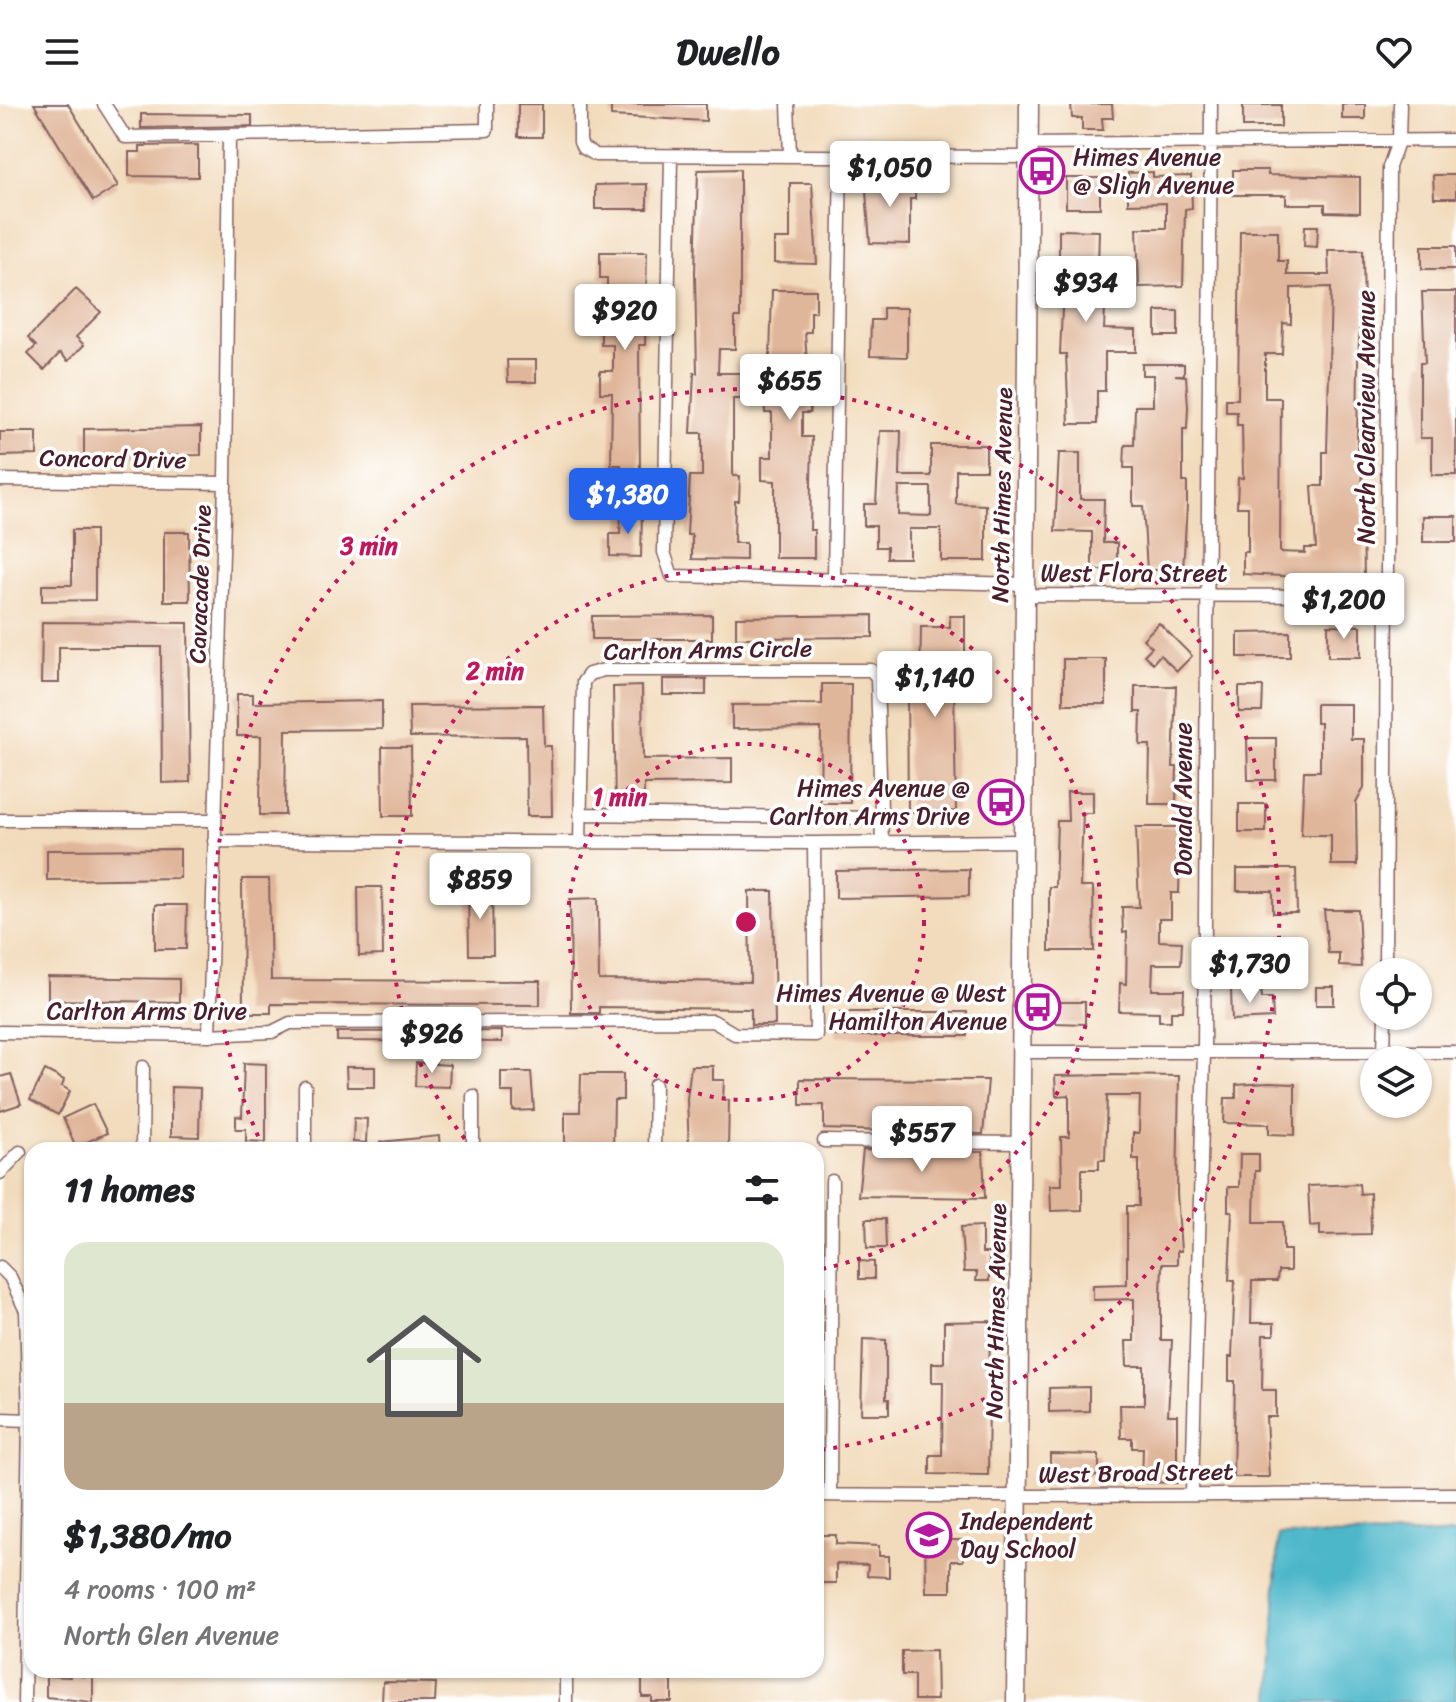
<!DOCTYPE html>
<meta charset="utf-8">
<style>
body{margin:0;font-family:Sriracha,sans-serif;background:#f2f2f2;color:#202124;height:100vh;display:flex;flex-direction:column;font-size:30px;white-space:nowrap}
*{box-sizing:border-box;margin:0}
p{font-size:26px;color:#757577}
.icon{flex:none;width:44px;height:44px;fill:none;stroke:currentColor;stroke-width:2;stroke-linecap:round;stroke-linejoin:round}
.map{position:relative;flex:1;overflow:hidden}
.drawer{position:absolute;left:24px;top:1038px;width:800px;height:536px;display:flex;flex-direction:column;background:#fff;border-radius:24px;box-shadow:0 2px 6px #0004}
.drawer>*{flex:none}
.controls{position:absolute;left:1360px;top:854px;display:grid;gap:16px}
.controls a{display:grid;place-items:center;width:72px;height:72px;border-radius:50%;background:#fff;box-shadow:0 2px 6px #0004;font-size:40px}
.price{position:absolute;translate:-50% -68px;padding:0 18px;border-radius:8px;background:#fff;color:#222;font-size:26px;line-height:52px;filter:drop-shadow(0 2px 4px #0008)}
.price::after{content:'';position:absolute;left:50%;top:48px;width:24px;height:18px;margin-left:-12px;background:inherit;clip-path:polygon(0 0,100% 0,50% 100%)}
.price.active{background:#2563eb;color:#fff}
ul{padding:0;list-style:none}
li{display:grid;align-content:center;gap:16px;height:424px;padding:0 40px}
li+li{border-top:2px solid #e0e0e0}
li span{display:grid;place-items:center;height:248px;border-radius:24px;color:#555}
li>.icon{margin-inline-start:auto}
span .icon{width:144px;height:144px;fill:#fffc;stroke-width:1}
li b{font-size:34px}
h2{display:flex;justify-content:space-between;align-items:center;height:96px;padding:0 40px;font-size:34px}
header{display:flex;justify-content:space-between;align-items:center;height:104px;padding:0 40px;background:#fff;font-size:36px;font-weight:700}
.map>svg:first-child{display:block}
</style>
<header><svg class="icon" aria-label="menu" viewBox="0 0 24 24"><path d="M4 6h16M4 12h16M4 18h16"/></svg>Dwello<svg class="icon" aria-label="heart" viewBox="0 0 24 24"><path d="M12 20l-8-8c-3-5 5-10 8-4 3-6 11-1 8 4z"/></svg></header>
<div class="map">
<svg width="1456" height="1598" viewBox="0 0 1456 1598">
<rect width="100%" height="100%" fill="#fff"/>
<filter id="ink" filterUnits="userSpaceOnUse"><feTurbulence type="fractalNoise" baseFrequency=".0125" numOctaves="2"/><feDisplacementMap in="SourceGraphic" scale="16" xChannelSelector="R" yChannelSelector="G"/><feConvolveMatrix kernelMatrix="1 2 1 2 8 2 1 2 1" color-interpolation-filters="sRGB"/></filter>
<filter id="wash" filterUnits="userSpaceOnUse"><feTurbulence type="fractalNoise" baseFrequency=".006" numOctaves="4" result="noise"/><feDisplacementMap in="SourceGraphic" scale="32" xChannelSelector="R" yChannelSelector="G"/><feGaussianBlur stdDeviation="1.8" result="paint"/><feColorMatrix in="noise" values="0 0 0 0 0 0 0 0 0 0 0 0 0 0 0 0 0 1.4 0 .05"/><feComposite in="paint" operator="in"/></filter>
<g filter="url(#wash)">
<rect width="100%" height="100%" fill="#f2dbbc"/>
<!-- water -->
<path fill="#4db7ca" stroke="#4c6b7a" stroke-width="2" d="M1456 1430V1598H1271L1278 1431Z"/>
<g id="blocks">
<!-- building -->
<path fill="#e0b69a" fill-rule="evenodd" d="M34 0H68L118 82 93 97Z
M518 0H542V33H518Z
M611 0H706V17L611 12Z
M1071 0H1112L1113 14H1102L1103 26H1082V14H1072Z
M1342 0H1365V15H1342Z
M1243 1H1281V23H1243Z
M141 10 252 11V22L141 24Z
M198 41V73L129 72V48H140V42Z
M740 65V213H735V245H719L718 269H741V295H733V372H740L739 397H735L734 439H746V456L692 455V431H687L690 372H702V329H691L694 269H697L695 168 698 66Z
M1233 66H1268V71L1360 73V109L1325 108V100H1286V91H1233Z
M1153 68V73L1191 72 1192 104 1185 105 1183 182 1139 183 1137 124H1166V99L1128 100V69Z
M1433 71H1456V94H1434Z
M865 74H915V95H910V140L870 139Z
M1066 74H1100V104H1066Z
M790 79H812L817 160 774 159V135H790Z
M647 80V105H595V81Z
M1305 122H1318L1317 143 1304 142Z
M1059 126 1099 127 1098 162H1107L1104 225 1136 226V248H1105V287H1097V320H1069L1066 250H1060L1063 182H1059Z
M1240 127H1278V157H1287V171H1329L1328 146H1363L1364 220 1360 221 1358 256 1357 348H1362L1364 476 1243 470V448H1248V403H1237L1238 374H1243L1242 321H1237V308H1226V295H1238ZM1331 183 1327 348H1323V382H1312L1316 444H1305V449L1280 448 1281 294H1265V250H1282L1283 219 1291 220V184Z
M1422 142H1456V165H1422Z
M600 148H647L645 241H639L640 373H621V361H611L612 289H600V267H613V241H601V216H607V174H600Z
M76 185 101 208 76 233 84 241 68 257 60 249 44 266 28 250 36 242 28 234Z
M772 186H816V208H811V228H805L810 309H802V333H812L810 426H814V454H775V377L762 376V353H772V309H765L762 253H770Z
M1422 188H1456V371H1432V334H1420V259H1425Z
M883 204H907V253L870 252 871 216H883Z
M1156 207H1178V232H1156Z
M507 256H536V278H508Z
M1142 260H1184V271H1175L1186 272 1188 303 1187 325H1183V378H1187V402L1183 466H1147L1143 402H1133V364H1124L1125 341H1134L1135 302H1153V271H1142Z
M201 323V351L84 353V325Z
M880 327H901L900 372H931V341H986V366H956V400L986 401V457H941V425H909V454H887V443H876V422H864V400H876ZM899 383H931V412L898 411Z
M0 328H37V351L0 352Z
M1059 349H1080V395H1104L1103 439H1117V466H1092V428L1055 427Z
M621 408H642L641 453 610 452V430H620Z
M1423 412H1456V438H1423Z
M72 426H95V496L42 497V481H72Z
M164 428H189L190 497H164Z
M712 511V535H592V512Z
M873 511V533L736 534V513Z
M950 512H965V577H954L956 707 908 708 907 579H920L921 523H950Z
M42 518 188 519 190 678 162 679 161 543H59V579H41Z
M1159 519 1192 552 1177 567 1160 551 1153 559 1144 551 1152 543 1143 535Z
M1328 521 1361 522V553H1328Z
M1290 528V553H1238V529Z
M1063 555H1106V600H1063Z
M663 575H706V591H663Z
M822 580H851L850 699H820L821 624 732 625V601L822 600Z
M642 582 643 655 732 654V679L644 680V701H615L613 583Z
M1135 582H1176L1173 663H1177L1176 700H1149L1150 641H1140L1141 608H1135Z
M1239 583H1263L1262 608H1239Z
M237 590H253V599L382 597V625L286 626 285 711H260L261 632H237Z
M1316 600H1351V635H1364V684L1356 699 1357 761H1331V731H1301L1304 667H1320V619H1316Z
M543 601 544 642H551L552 712H527L526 632 410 633 409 602Z
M1247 634H1276V676H1248Z
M382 643H411L412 712H383Z
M1067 688H1093V709H1083L1080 783H1093L1094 847H1049V783H1055L1057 717H1068Z
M1239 700H1266V728H1239Z
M1136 723H1181L1179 789H1171V815H1159V837L1182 838 1181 860H1153L1152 886H1184L1183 907H1171V917H1159V908L1119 907 1120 879 1126 880 1127 828 1123 829 1122 803H1139Z
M180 745V774L47 776V746Z
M969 765V792L836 794V767Z
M1237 765H1296L1297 809H1273V787H1237Z
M242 775H269L271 876 540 877V901L271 900V909H243Z
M358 783H382L383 851 359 852Z
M468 783H492L493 851H469Z
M749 787H773L775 921H751V905L599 903V909H571L570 795 598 794 599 876 750 878Z
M155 801H187L186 845H155Z
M1324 806H1358L1361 863 1339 862V849H1328Z
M1240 837H1268V862H1239Z
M48 873 179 875V898L48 896Z
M1316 883H1334V901H1316Z
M1261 884 1262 894H1272L1273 914 1232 916 1231 885Z
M1055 898H1085V920L1055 919Z
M836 908H967V932H836Z
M502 927V938L337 937V928Z
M244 959 266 960V1038L246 1037V1025H236V1012L242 1013Z
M416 959 450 961 449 983 415 982Z
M691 962H713V976H724L723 996H729L728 1046H689L687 995Z
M346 963H375V983H347Z
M45 966 64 976 62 982 70 987 58 1011 30 996Z
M501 968H531L534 1006 513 1007V988H501Z
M11 970 21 1000 0 1007V973Z
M581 970H623V996H614L613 1046H576L577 1039H565V1008H580Z
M1106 971 1179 972 1177 1089 1181 1147H1177V1160H1162L1161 1192V1236H1172L1168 1311H1177V1379L1142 1378 1143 1344H1132V1334H1121L1120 1301H1144V1262H1127L1126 1237H1134V1195L1093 1196V1181L1127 1180V1102H1139V1055H1133V1029H1139L1140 992H1107L1105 1056H1099V1065H1082V1106L1051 1107 1050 1081H1062L1061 1033H1069V991L1056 992 1055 972Z
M800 975 988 976 983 1030 824 1025V1001H800Z
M1269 979 1295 980V1031L1269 1030V1020L1224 1019 1225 994H1236V981Z
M171 983 200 984 199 1033 171 1032Z
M93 1000 107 1029 76 1043 63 1014Z
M354 1014 367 1015 366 1039 353 1038Z
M439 1032 440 1046H381V1038Z
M863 1046 983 1048 985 1094 858 1092Z
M1240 1050H1259V1067H1255L1254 1118H1283V1146H1290V1167H1278L1277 1177H1252L1251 1219H1274V1231H1263L1262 1286H1276V1313H1266L1269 1373H1233L1235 1277H1229V1253H1232L1235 1176H1229L1232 1107H1228V1083H1239Z
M1359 1080 1360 1090 1370 1089 1371 1130 1320 1131V1121L1310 1122 1308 1082Z
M866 1115H885L886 1144H867Z
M982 1122V1149H989V1177H976L977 1168H964L961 1123Z
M859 1157 874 1158V1175H859Z
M990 1217 988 1371 930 1370V1351H942L943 1278H932V1259H944V1218Z
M863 1235 886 1236V1295H889V1310H861Z
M1089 1283V1307L1049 1308V1284Z
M1050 1350 1099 1351V1372L1050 1371Z
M817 1431H836V1440L879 1442V1452H889V1473L867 1472 868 1461 836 1460V1479H817Z
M925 1436H963V1457H951V1488H926Z
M936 1546 937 1596H914V1571H902V1547Z
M70 1566H82L81 1572 93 1573V1598L46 1593V1572L70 1573Z
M642 1566H672V1598H652V1593H642Z
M383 1578 436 1579 435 1598H382Z"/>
</g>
</g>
<g filter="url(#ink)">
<use href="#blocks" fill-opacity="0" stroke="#85615e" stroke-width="2"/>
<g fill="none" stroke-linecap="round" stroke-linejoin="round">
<!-- street casing -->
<g stroke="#85615e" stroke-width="15">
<path id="street" d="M104 0 125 33 487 26V0
M580 0V38L583 44 596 51 1029 53
M788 0 790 50
M1029 40 1456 36
M671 53 664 448 672 472 1025 480
M0 376 225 379
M834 474 841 52
M1025 491 1388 492
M580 710 881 714
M0 716H215
M214 737 814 739
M580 739 583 578 589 570 604 566H871L877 573 882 739
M1385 868 1389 63 1399 35 1400 0
M0 928 209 931 272 928 290 919 713 917 735 930 816 931 814 739 1024 737
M209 931 225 379 229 31
M1023 948H1456
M1384 948 1385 912
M305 983V1046
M824 1037 1021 1039
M142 1046 143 963
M473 1046V992
M654 1046 655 981
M0 1069 20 1048
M0 1163 10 1173 26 1207 29 1316 24 1598
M0 1315 29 1316
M1192 1389 1204 948 1211 0
M816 1391C1029 1394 1243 1390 1456 1390
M830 1391 832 1077
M566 1598V1566"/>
</g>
<!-- secondary casing -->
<g stroke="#85615e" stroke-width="21">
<path id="secondary" d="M1016 1598 1029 0"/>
</g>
<!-- street -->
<use href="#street" stroke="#fff" stroke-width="12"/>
<!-- secondary -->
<use href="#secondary" stroke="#fff" stroke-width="18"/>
</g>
</g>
<!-- distance rings -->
<g fill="none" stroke="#c2185b" stroke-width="4" stroke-dasharray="4 8">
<circle cx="746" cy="818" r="178"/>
<path d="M472 1044A355 355 0 1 1 817 1166"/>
<path d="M263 1043A533 533 0 1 1 820 1346"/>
</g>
<!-- icons -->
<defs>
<g id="bus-ring" transform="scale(2.3)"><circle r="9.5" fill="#fff" stroke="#b5179e" stroke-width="1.5"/><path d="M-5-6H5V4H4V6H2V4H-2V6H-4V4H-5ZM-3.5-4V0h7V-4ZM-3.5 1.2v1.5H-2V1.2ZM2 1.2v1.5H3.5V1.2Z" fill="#b5179e"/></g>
<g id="school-ring" transform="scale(2.3)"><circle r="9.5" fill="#fff" stroke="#b5179e" stroke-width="1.5"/><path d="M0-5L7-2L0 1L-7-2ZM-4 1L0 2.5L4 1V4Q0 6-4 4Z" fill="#b5179e"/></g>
</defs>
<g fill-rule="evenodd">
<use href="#bus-ring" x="1042" y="67"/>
<use href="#bus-ring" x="1001" y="698"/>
<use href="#bus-ring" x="1038" y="903"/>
<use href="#school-ring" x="929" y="1431"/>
</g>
<g text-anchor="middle" stroke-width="7" stroke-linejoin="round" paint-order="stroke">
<!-- poi labels -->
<g font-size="24" fill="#4a1f2b" stroke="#fff" text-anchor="start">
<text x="1073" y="61">Himes Avenue<tspan x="1073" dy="28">@ Sligh Avenue</tspan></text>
<text x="970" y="692" text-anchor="end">Himes Avenue @<tspan x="970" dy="28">Carlton Arms Drive</tspan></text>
<text x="1007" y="897" text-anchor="end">Himes Avenue @ West<tspan x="1007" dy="28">Hamilton Avenue</tspan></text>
<text x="960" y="1425">Independent<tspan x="960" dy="28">Day School</tspan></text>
</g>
<!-- street labels -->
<g font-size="24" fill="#4a1f2b" stroke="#fff">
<text transform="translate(1366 313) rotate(-90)" y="8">North Clearview Avenue</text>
<text transform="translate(113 355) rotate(1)" y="8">Concord Drive</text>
<text transform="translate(1002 391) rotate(-89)" y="8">North Himes Avenue</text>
<text x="1134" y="477">West Flora Street</text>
<text transform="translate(200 480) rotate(-88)" y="8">Cavacade Drive</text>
<text transform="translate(708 546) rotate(-1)" y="8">Carlton Arms Circle</text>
<text transform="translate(1183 695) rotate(-90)" y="8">Donald Avenue</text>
<text x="147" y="915">Carlton Arms Drive</text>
<text transform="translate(996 1207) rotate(-89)" y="8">North Himes Avenue</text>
<text transform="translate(1136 1369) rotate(-1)" y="8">West Broad Street</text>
</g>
</g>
<circle cx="746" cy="818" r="12" fill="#c2185b" stroke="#fff" stroke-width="4"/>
<g font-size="24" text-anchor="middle" font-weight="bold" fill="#c2185b" stroke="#fff" stroke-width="7" stroke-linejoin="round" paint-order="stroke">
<text x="369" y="450">3 min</text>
<text x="495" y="575">2 min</text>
<text x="620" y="701">1 min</text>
</g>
</svg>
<div class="controls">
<a><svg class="icon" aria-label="locate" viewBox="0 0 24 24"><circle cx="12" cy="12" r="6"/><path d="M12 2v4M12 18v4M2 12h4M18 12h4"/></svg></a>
<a><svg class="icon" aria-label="layers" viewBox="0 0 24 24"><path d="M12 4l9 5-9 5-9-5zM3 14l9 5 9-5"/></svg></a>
</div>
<b class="price" style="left:890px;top:105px">$1,050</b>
<b class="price" style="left:1086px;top:220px">$934</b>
<b class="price" style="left:625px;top:248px">$920</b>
<b class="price" style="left:790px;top:318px">$655</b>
<b class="price active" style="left:628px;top:432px">$1,380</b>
<b class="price" style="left:1344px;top:537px">$1,200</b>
<b class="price" style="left:935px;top:615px">$1,140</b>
<b class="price" style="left:480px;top:817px">$859</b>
<b class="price" style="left:1250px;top:901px">$1,730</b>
<b class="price" style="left:432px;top:971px">$926</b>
<b class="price" style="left:922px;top:1070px">$557</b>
<section class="drawer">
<h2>11 homes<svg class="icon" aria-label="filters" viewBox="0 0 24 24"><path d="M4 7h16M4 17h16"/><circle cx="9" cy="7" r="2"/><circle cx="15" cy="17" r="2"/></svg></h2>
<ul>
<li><span style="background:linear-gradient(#dfe7d0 65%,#b9a48a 0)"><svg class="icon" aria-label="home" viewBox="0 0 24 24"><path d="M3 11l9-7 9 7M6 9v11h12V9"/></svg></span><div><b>$1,380/mo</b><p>4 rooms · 100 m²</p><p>North Glen Avenue</p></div></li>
</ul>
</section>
</div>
